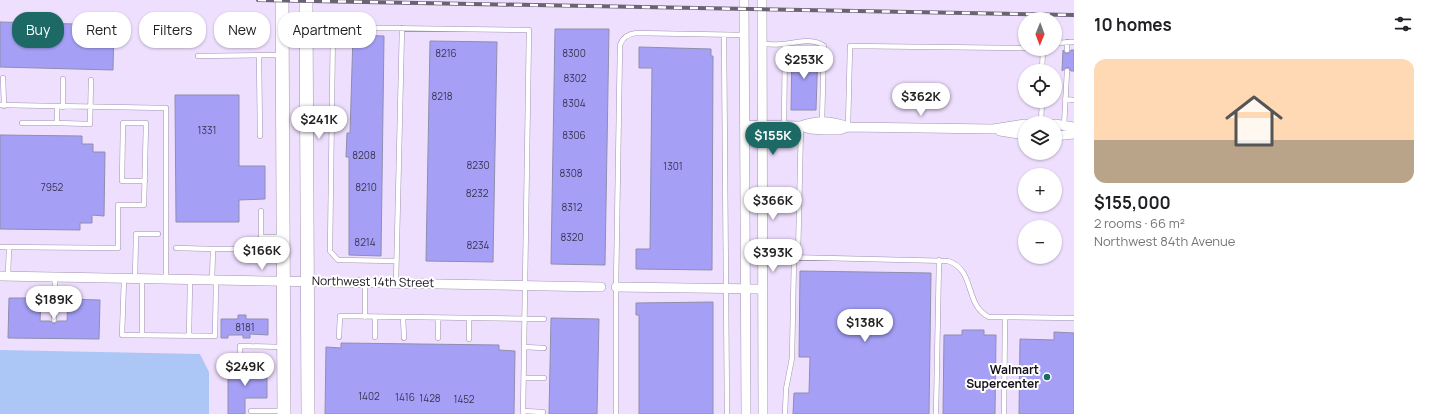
<!DOCTYPE html>
<meta charset="utf-8">
<style>
body{margin:0;font-family:Manrope,sans-serif;background:#f6f6f6;color:#202124;height:100vh;display:flex;flex-direction:column;font-size:15px;white-space:nowrap}
*{box-sizing:border-box;margin:0}
p{font-size:13px;color:#757577}
.icon{flex:none;width:22px;height:22px;fill:none;stroke:currentColor;stroke-width:2;stroke-linecap:round;stroke-linejoin:round}
.map{position:relative;flex:1;overflow:hidden}
.side{display:flex;flex-direction:column;background:#fff;width:360px}
.side>*{flex:none}
.guide{position:absolute;left:12px;top:12px;width:380px;height:36px;display:flex;gap:8px}
.needle{width:26px;rotate:181deg}
.buttons{position:absolute;left:1018px;top:12px;display:grid;gap:8px}
.buttons a{display:grid;place-items:center;width:44px;height:44px;border-radius:50%;background:#fff;box-shadow:0 1px 3px #0004;font-size:20px}
.price{position:absolute;translate:-50% -34px;padding:0 9px;border-radius:14px;background:#fff;color:#222;font-size:13px;line-height:26px;filter:drop-shadow(0 1px 2px #0008)}
.price::after{content:'';position:absolute;left:50%;top:24px;width:12px;height:9px;margin-left:-6px;background:inherit;clip-path:polygon(0 0,100% 0,50% 100%)}
.price.selected{background:#1d6965;color:#fff}
ul{padding:0;list-style:none}
li{display:grid;align-content:center;gap:8px;height:212px;padding:0 20px}
li span{display:grid;place-items:center;height:124px;border-radius:12px;color:#555}
li>.icon{margin-inline-start:auto}
span .icon{width:72px;height:72px;fill:#fffc;stroke-width:1}
li b{font-size:17px}
h2{display:flex;justify-content:space-between;align-items:center;height:48px;padding:0 20px;font-size:17px}
.pill{padding:0 14px;border-radius:16px;background:#fff;box-shadow:0 1px 3px #0004;font-size:14px;line-height:36px}
.pill.selected{background:#1d6965;color:#fff}
main{display:flex;flex:1;min-height:0}
.map>svg:first-child{display:block}
</style>
<main>
<div class="map">
<svg width="1074" height="414" viewBox="0 0 1074 414">
<rect width="100%" height="100%" fill="#efdffe"/>
<!-- water -->
<path fill="#acc7f6" d="M0 350 200 354 209 372V414H0Z"/>
<!-- building -->
<path fill="#a5a0f6" stroke="#8e8eac" d="M0 22 114 25 113 70 0 67Z
M555 29H609L605 265 551 264Z
M353 35 384 36 381 256 349 255V157H346L347 133H350Z
M430 41 497 42 493 262 426 261Z
M639 47 711 49V56H713L712 270 636 269V249H650L652 68H639Z
M792 49 818 50 816 110H791Z
M1063 50 1065 53 1067 54 1070 52 1071 50H1074V71H1071L1069 68 1067 67 1062 71Z
M175 95H239V166H265V199L239 200V222H176Z
M0 135 82 136V144H93V152H105L104 216 92 215V223H80V230L0 229Z
M800 271 931 273 929 414H793L794 393H809L810 357H799Z
M9 298H41L40 321H50L54 324 58 321H67L68 299 100 300 99 339 8 338Z
M713 302V414H639V315H636V303Z
M238 315H246V319H268V335L250 334V338H243V335H228V338H221V319H238Z
M551 318 599 319 597 414H549Z
M962 330H984V335H996L995 414H943L944 335H962Z
M1054 332 1074 333V414H1019L1020 339 1054 340Z
M341 343 499 345V350L515 351 514 414H325L326 347 341 348Z
M228 367H267V398H245V414H228Z"/>
<g fill="none" stroke-linecap="round" stroke-linejoin="round">
<!-- lane casing -->
<g stroke="#a293af" stroke-width="5.5">
<path id="lane" d="M308 27 529 30 523 414
M333 27 330 251 338 260 396 261
M724 35 727 414
M1055 43 1074 42
M762 44C769 44 777 45 784 44 796 43 813 37 824 46L822 122
M1067 50V42
M259 55 260 136
M198 56 280 55
M1042 71 1043 49
M3 78 4 106
M63 79V107
M1065 99 1074 100
M0 105 166 108V279
M1041 122 1042 101
M22 123H57V106
M57 123 90 124 91 80
M784 126 785 44
M1064 126 1067 71
M848 127 850 46 1025 48
M261 211V237
M0 247 118 248V205H144L146 123H123L122 181H145
M176 248 213 249
M745 256 948 261C976 270 964 305 989 317L1074 318
M798 257 801 126
M8 276 9 247
M124 279 122 335 215 336 216 281
M135 279 136 234H158
M212 281 213 249H251L261 237H281
M396 283 402 28
M365 317V282
M375 317V337
M403 317 404 338
M438 318V338
M469 318V339
M54 320 55 277
M142 335V279
M189 336 190 280
M339 337 340 316 544 319
M524 347 544 348
M240 362V346L282 347
M524 378H544
M251 411H282
M523 411 543 412
M616 414V287L620 45C623 37 628 34 636 33L745 35
M785 414 786 389 792 358 794 257
M936 414 939 260
M1004 414 1005 317"/>
</g>
<!-- street casing -->
<g stroke="#a293af" stroke-width="10">
<path id="street" d="M744 0 746 414
M762 0 763 414
M1033 123 1041 122 1047 123
M1055 124 1074 127
M744 125 801 126 810 129 825 130H839L848 127 993 129 1025 124
M801 126C816 120 833 121 848 127
M1000 131 1025 135
M1055 136 1074 134
M0 276 601 287
M616 287 763 289"/>
</g>
<!-- secondary casing -->
<g stroke="#a293af" stroke-width="14">
<path id="secondary" d="M282 0 284 414
M306 0 308 414"/>
</g>
<!-- lane -->
<use href="#lane" stroke="#fff" stroke-width="4.5"/>
<!-- street -->
<use href="#street" stroke="#fff" stroke-width="9"/>
<!-- secondary -->
<use href="#secondary" stroke="#fff" stroke-width="13"/>
<!-- rail casing -->
<g stroke="#6b6274" stroke-width="4">
<path id="rail" d="M258 0 1074 15"/>
</g>
<!-- rail -->
<use href="#rail" stroke="#fff" stroke-width="2.5" stroke-dasharray="8" stroke-linecap="butt"/>
</g>
<!-- markers -->
<circle fill="#1d6965" stroke="#fff" stroke-width="1.5" cx="1047" cy="377" r="4"/>
<g text-anchor="middle" stroke-width="4" stroke-linejoin="round" paint-order="stroke">
<!-- number labels -->
<g font-size="10" fill="#393451">
<text x="446" y="57">8216</text>
<text x="574" y="57">8300</text>
<text x="575" y="82">8302</text>
<text x="442" y="100">8218</text>
<text x="574" y="107">8304</text>
<text x="207" y="134">1331</text>
<text x="574" y="139">8306</text>
<text x="364" y="159">8208</text>
<text x="478" y="169">8230</text>
<text x="673" y="170">1301</text>
<text x="571" y="177">8308</text>
<text x="52" y="191">7952</text>
<text x="366" y="191">8210</text>
<text x="477" y="197">8232</text>
<text x="572" y="211">8312</text>
<text x="572" y="241">8320</text>
<text x="365" y="246">8214</text>
<text x="478" y="249">8234</text>
<text x="245" y="331">8181</text>
<text x="369" y="400">1402</text>
<text x="405" y="401">1416</text>
<text x="430" y="402">1428</text>
<text x="464" y="403">1452</text>
</g>
<!-- street labels -->
<g font-size="12" fill="#15101a" stroke="#fff">
<text transform="translate(373 282) rotate(1)" y="4">Northwest 14th Street</text>
</g>
<!-- poi labels -->
<g font-size="12" font-weight="bold" fill="#15101a" stroke="#fff" text-anchor="end">
<text x="1039" y="374">Walmart<tspan x="1039" dy="14">Supercenter</tspan></text>
</g>
</g>
</svg>
<div class="buttons">
<a><svg class="needle" viewBox="-14 -14 28 28"><path d="M0-13l5 13h-10z" fill="#e53935"/><path d="M0 13l5-13h-10z" fill="#757577"/></svg></a>
<a><svg class="icon" aria-label="locate" viewBox="0 0 24 24"><circle cx="12" cy="12" r="6"/><path d="M12 2v4M12 18v4M2 12h4M18 12h4"/></svg></a>
<a><svg class="icon" aria-label="layers" viewBox="0 0 24 24"><path d="M12 4l9 5-9 5-9-5zM3 14l9 5 9-5"/></svg></a>
<a>+</a>
<a>−</a>
</div>
<b class="price" style="left:804px;top:80px">$253K</b>
<b class="price" style="left:921px;top:117px">$362K</b>
<b class="price" style="left:319px;top:140px">$241K</b>
<b class="price selected" style="left:773px;top:156px">$155K</b>
<b class="price" style="left:773px;top:221px">$366K</b>
<b class="price" style="left:262px;top:271px">$166K</b>
<b class="price" style="left:773px;top:273px">$393K</b>
<b class="price" style="left:54px;top:320px">$189K</b>
<b class="price" style="left:865px;top:343px">$138K</b>
<b class="price" style="left:245px;top:387px">$249K</b>
<div class="guide">
<a class="pill selected">Buy</a>
<a class="pill">Rent</a>
<a class="pill">Filters</a>
<a class="pill">New</a>
<a class="pill">Apartment</a>
</div>
</div>
<section class="side">
<h2>10 homes<svg class="icon" aria-label="filters" viewBox="0 0 24 24"><path d="M4 7h16M4 17h16"/><circle cx="9" cy="7" r="2"/><circle cx="15" cy="17" r="2"/></svg></h2>
<ul>
<li><span style="background:linear-gradient(#ffd9b3 65%,#b9a48a 0)"><svg class="icon" aria-label="home" viewBox="0 0 24 24"><path d="M3 11l9-7 9 7M6 9v11h12V9"/></svg></span><div><b>$155,000</b><p>2 rooms · 66 m²</p><p>Northwest 84th Avenue</p></div></li>
</ul>
</section>
</main>
